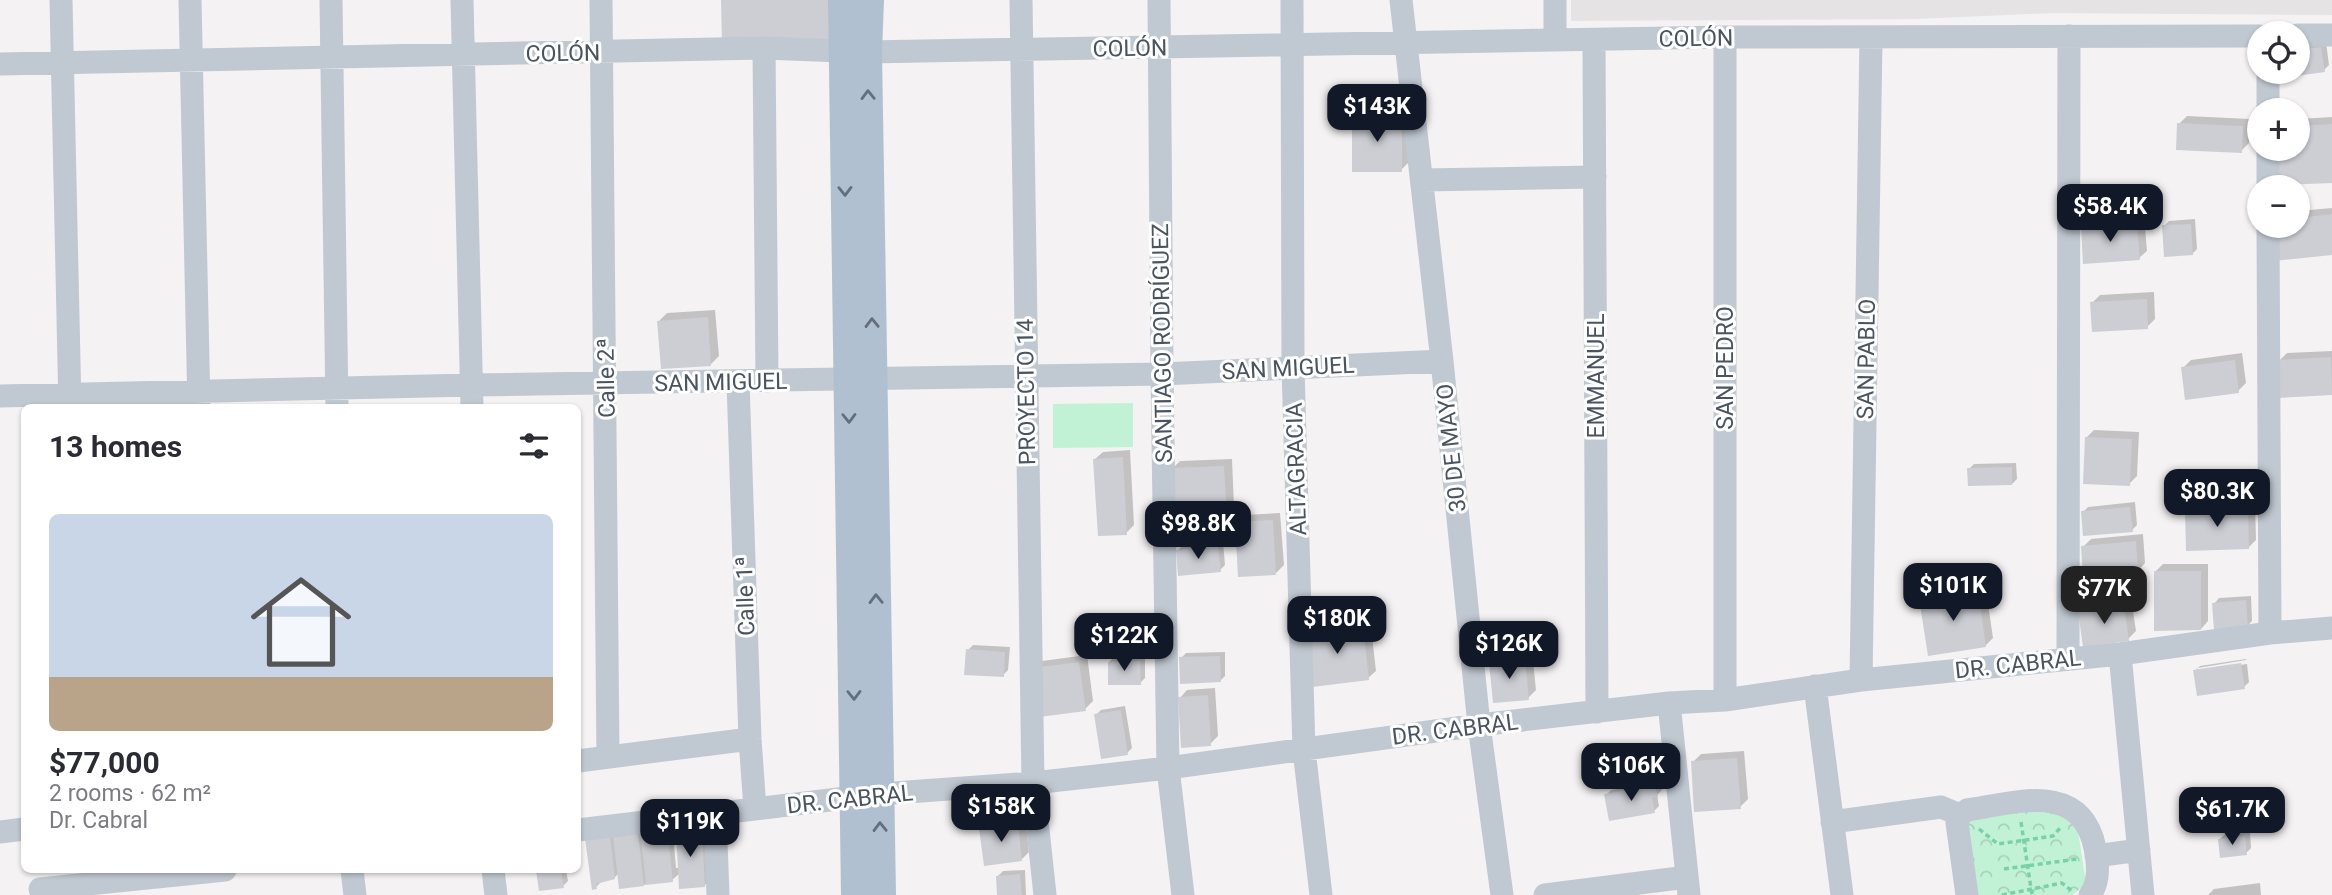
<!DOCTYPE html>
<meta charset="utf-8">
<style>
body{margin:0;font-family:Roboto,sans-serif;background:#f7f7f7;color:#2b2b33;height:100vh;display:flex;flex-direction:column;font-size:26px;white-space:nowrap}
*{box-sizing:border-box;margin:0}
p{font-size:23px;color:#7c7c81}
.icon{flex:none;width:38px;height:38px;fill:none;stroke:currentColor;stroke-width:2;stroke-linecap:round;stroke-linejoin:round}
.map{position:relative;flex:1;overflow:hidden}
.sheet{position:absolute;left:21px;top:404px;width:560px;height:469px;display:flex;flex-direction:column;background:#fff;border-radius:10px;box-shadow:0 2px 5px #0004}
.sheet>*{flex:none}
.buttons{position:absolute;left:2247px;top:21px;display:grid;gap:14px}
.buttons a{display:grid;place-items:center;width:63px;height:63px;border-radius:50%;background:#fff;box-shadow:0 2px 5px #0004;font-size:35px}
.price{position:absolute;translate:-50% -60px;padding:0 16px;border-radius:14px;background:#111827;color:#fff;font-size:23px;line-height:46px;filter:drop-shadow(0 2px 4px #0008)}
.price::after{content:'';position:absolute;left:50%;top:42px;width:21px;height:16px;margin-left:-10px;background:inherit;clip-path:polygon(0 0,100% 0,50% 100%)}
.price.active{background:#222;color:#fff}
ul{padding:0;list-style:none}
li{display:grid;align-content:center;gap:14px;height:371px;padding:0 28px}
li span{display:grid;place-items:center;height:217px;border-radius:10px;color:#555}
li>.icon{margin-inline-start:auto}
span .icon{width:126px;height:126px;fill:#fffc;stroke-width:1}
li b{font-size:30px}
h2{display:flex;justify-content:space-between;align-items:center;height:84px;padding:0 28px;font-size:30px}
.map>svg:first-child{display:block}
</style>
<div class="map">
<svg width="2332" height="895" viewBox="0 0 2332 895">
<defs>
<pattern id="park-crowns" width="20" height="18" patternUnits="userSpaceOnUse" patternTransform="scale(1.75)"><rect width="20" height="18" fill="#c1f2d6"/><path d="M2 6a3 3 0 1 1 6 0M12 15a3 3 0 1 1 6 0" fill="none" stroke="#a7d1ba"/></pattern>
</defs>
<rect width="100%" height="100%" fill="#f4f2f2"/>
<!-- education -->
<path fill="#e5e3e4" d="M1571 0H2332V15L2053 13 1917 19 1571 21Z"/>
<!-- grass -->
<path fill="#c1f2d6" d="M1133 403V447L1053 448V404Z"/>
<!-- park -->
<path fill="url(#park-crowns)" d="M2046 808 2077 825 2086 883 2073 895H1976L1966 820Z"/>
<!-- shadow -->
<path fill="#0003" d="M2326 42 2329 65 2324 70 2275 77V72H2298V46Z
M1362 109H1409V162L1401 170 1354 117Z
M2187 116 2250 119 2249 143 2241 151 2179 124Z
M2332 117V181L2277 149H2298V119Z
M2332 208V253L2271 226H2298V211Z
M2144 216 2147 251 2139 258 2083 227 2091 219Z
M2195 219 2197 249 2192 254 2164 226 2169 221Z
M2154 292 2155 319 2147 327 2092 303 2100 295Z
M715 310 719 356 711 364 659 321 667 313Z
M2332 351V393L2281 396 2279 361 2287 353Z
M2242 353 2246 383 2238 391 2183 368 2191 360Z
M2094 430 2139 432 2137 476 2129 484 2086 438Z
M1130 450 1134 525 1126 533 1095 459 1103 452Z
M1232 459 1234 506 1226 514 1172 469 1180 461Z
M2016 463 2017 479 2012 484 1969 469 1974 464Z
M2255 501 2256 540 2248 548 2187 510 2195 502Z
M2135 502 2137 525 2132 530 2083 512 2088 507Z
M1280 513 1284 565 1276 573 1237 523 1245 515Z
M2143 534 2145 563 2138 571 2083 547 2091 539Z
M1223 542 1225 565 1220 570 1178 550 1183 545Z
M2163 564H2208V621L2201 629 2155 572Z
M1985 583 1993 638 1985 646 1921 599 1929 591Z
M2251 596 2252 621 2247 626 2214 604 2219 598Z
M2131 598 2136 631 2128 639 2079 612 2087 604Z
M1370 618 1376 671 1368 678 1307 632 1315 624Z
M973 645 1010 647 1008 670 1003 675 968 650Z
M1532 651 1536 690 1528 698 1491 662 1498 655Z
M1225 652V676L1220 681 1181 658 1186 653Z
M1087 655 1093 701 1085 709 1041 715 1042 661Z
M1114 657H1145V678L1140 683 1109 662Z
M2246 659V660L2198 668 2200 666Z
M2247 664 2249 682 2244 687 2195 671 2198 668V671Z
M1215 688 1218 736 1210 744 1180 698 1187 690Z
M1125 706 1132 748 1127 753 1096 715 1101 710Z
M1744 751 1748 799 1740 807 1693 762 1701 754Z
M1660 781 1662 790 1657 795 1659 806 1654 811 1606 795 1611 790Z
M1025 816 1029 852 1021 860 981 828 989 820Z
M709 823 712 878 704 886 680 873 672 880 643 885 619 873 615 877 602 881 596 887 587 840 642 828 644 839 648 835 673 832 676 868H679L677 832 685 824Z
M2250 832 2251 848 2246 853 2220 839 2225 834Z
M537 870H566L568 881 563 886 540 889Z
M1025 870 1026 895H999L998 876 1003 871Z
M2260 883 2261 895H2208L2214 889Z"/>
<!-- building -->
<path fill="#ccced4" d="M721 0H838L839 41 722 43Z
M2321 47 2325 72 2274 79 2273 72H2298V50Z
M1352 116H1402V172H1352Z
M2177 123 2243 126 2242 153 2176 150Z
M2332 124V183L2277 185 2275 149H2298V126Z
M2332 214V255L2273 261 2270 226H2298V218Z
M2137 223 2140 260 2083 264 2081 227Z
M2191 224 2193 255 2164 257 2162 225Z
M2147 299 2148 329 2092 332 2090 302Z
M708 317 711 366 661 369 657 321Z
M2331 357 2332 395 2279 398 2277 360Z
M2235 360 2239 393 2185 400 2181 367Z
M2085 437 2132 439 2130 486 2083 484Z
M1123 457 1127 535 1098 536 1093 459Z
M1224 466 1227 516 1173 518 1171 468Z
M2012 467V485L1968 486 1967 468Z
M2130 507 2133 532 2083 536 2081 511Z
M2248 508 2249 549 2186 551 2185 509Z
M1273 520 1276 575 1238 577 1235 522Z
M2136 541 2138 572 2083 577 2081 546Z
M1218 546 1221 572 1178 576 1176 550Z
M2154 571H2201V630L2154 631Z
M1978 590 1986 647 1928 656 1919 598Z
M2246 600 2248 628 2214 630 2212 603Z
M2124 605 2129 641 2083 647 2078 611Z
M1363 625 1369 680 1312 687 1305 632Z
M966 649 1005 652 1004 677 964 675Z
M1220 656 1221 682 1180 684 1179 657Z
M1525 658 1529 700 1493 703 1489 662Z
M1140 661 1141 685H1108V662Z
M1079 662 1086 711 1039 717 1032 668Z
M2241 663 2245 689 2197 696 2193 670Z
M1208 695 1211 746 1181 748 1178 697Z
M1121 710 1128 755 1101 759 1094 714Z
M1737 758 1741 809 1694 812 1691 761Z
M1655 785 1658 797 1652 798 1655 813 1609 821 1604 794Z
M1018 823 1022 861 984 866 979 828Z
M702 830 705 887 679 889 676 831Z
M638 832 644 886 619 889 613 835Z
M610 836 615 879 596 884 597 889 592 890 585 839Z
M2245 836 2247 855 2220 858 2218 839Z
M668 837 673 882 646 885 641 839Z
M536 870H561L564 888 539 891Z
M1020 874 1022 895H997L996 876Z"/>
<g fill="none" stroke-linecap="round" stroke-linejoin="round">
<!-- path -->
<path stroke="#77d1a9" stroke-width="3.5" stroke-dasharray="5 3.5" stroke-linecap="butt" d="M2021 822 2032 895
M1979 829 1998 844 2053 836 2062 826
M2004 869 2077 859
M2002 895 2062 883 2072 891"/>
<!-- minor -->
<path stroke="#c0c8d1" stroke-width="23" d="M61 0 70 408
M190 0 199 408
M331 0 337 408
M462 0 472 408
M601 0 608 757
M1021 0 1033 783 1045 895
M1159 0 1162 374 1168 768 1183 895
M1292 0 1293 368 1304 750 1321 895
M1401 0 1442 361 1479 725 1502 895
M1555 0V40
M2298 35H2332
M1725 37V700
M1594 40 1597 712
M764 48 767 381
M0 64 764 48 867 52 1725 37 2259 36
M2268 72V110
M2268 149V187
M1422 180 1595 177
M2268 226 2270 633
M738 382 750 739 755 809
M0 396 471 385 1162 374 1442 361
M2120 654 2143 895
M2068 659 2069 36
M1861 680 1871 38
M1815 686 1842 895
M1669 703 1689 895
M578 761 750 739
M715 814 718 895
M1832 822 1941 807 1960 815
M578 830 880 794 1033 783 1168 768 1479 725 1669 703 1725 700 1861 680 2120 654 2270 633 2332 628
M0 832 24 829
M2096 856 2139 850
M352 870 355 895
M493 870 496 895
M40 889 225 870
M1545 895 1687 877
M1967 895 1957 823 1960 815 1967 810C2015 803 2081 780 2095 848 2098 864 2100 881 2090 895"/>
<!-- major -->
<path stroke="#b1c0d1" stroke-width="30" d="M843 0 856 895
M869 0 867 52 881 895"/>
</g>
<!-- one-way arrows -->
<defs><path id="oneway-chevron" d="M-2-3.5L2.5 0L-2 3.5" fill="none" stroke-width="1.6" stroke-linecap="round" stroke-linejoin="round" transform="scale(1.75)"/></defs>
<g stroke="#636f7c">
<use href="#oneway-chevron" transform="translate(868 95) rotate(-91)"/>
<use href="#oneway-chevron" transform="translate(845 191) rotate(89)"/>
<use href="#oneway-chevron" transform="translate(872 323) rotate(-91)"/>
<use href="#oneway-chevron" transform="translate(849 418) rotate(89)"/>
<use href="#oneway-chevron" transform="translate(876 599) rotate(-91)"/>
<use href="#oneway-chevron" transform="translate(854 695) rotate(89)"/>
<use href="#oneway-chevron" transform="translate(880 827) rotate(-91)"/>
</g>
<g text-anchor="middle" stroke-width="6" stroke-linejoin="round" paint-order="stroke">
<!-- street labels -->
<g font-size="23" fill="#495460" stroke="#fff">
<text transform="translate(1696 38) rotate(-1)" y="8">COLÓN</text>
<text transform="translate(1130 48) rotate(-1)" y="8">COLÓN</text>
<text transform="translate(563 53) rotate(-1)" y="8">COLÓN</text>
<text transform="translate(1162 343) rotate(-91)" y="8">SANTIAGO RODRÍGUEZ</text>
<text transform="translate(1866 359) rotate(-89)" y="8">SAN PABLO</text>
<text transform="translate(1288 368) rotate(-3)" y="8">SAN MIGUEL</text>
<text transform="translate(1725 368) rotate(-90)" y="8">SAN PEDRO</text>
<text transform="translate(1596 376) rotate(-90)" y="8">EMMANUEL</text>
<text transform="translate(606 378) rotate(-91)" y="8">Calle 2ª</text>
<text transform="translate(721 382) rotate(-1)" y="8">SAN MIGUEL</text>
<text transform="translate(1026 392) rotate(-91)" y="8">PROYECTO 14</text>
<text transform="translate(1451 448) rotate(-96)" y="8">30 DE MAYO</text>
<text transform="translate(1296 469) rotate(-92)" y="8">ALTAGRACIA</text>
<text transform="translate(745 596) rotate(-92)" y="8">Calle 1ª</text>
<text transform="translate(2018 664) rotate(-6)" y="8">DR. CABRAL</text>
<text transform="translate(1455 729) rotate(-7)" y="8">DR. CABRAL</text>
<text transform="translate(850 799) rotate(-6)" y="8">DR. CABRAL</text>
</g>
</g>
</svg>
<div class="buttons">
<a><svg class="icon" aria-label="locate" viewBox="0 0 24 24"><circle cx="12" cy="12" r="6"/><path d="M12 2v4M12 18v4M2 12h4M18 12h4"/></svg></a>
<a>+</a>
<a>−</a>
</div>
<b class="price" style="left:1377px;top:144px">$143K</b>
<b class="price" style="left:2110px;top:244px">$58.4K</b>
<b class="price" style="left:2217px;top:529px">$80.3K</b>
<b class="price" style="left:1198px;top:561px">$98.8K</b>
<b class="price" style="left:1953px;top:623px">$101K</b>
<b class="price active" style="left:2104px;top:626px">$77K</b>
<b class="price" style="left:1337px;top:656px">$180K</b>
<b class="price" style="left:1124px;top:673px">$122K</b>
<b class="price" style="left:1509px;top:681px">$126K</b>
<b class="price" style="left:1631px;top:803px">$106K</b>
<b class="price" style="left:1001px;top:844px">$158K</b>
<b class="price" style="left:2232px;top:847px">$61.7K</b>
<b class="price" style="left:690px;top:859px">$119K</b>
<section class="sheet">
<h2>13 homes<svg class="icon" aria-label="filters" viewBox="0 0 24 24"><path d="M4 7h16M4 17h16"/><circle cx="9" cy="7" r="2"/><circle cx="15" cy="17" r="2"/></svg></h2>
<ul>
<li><span style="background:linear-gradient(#c9d6e8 75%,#b9a48a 0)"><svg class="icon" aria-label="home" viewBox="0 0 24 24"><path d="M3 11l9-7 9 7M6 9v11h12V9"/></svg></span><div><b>$77,000</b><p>2 rooms · 62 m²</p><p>Dr. Cabral</p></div></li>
</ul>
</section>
</div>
